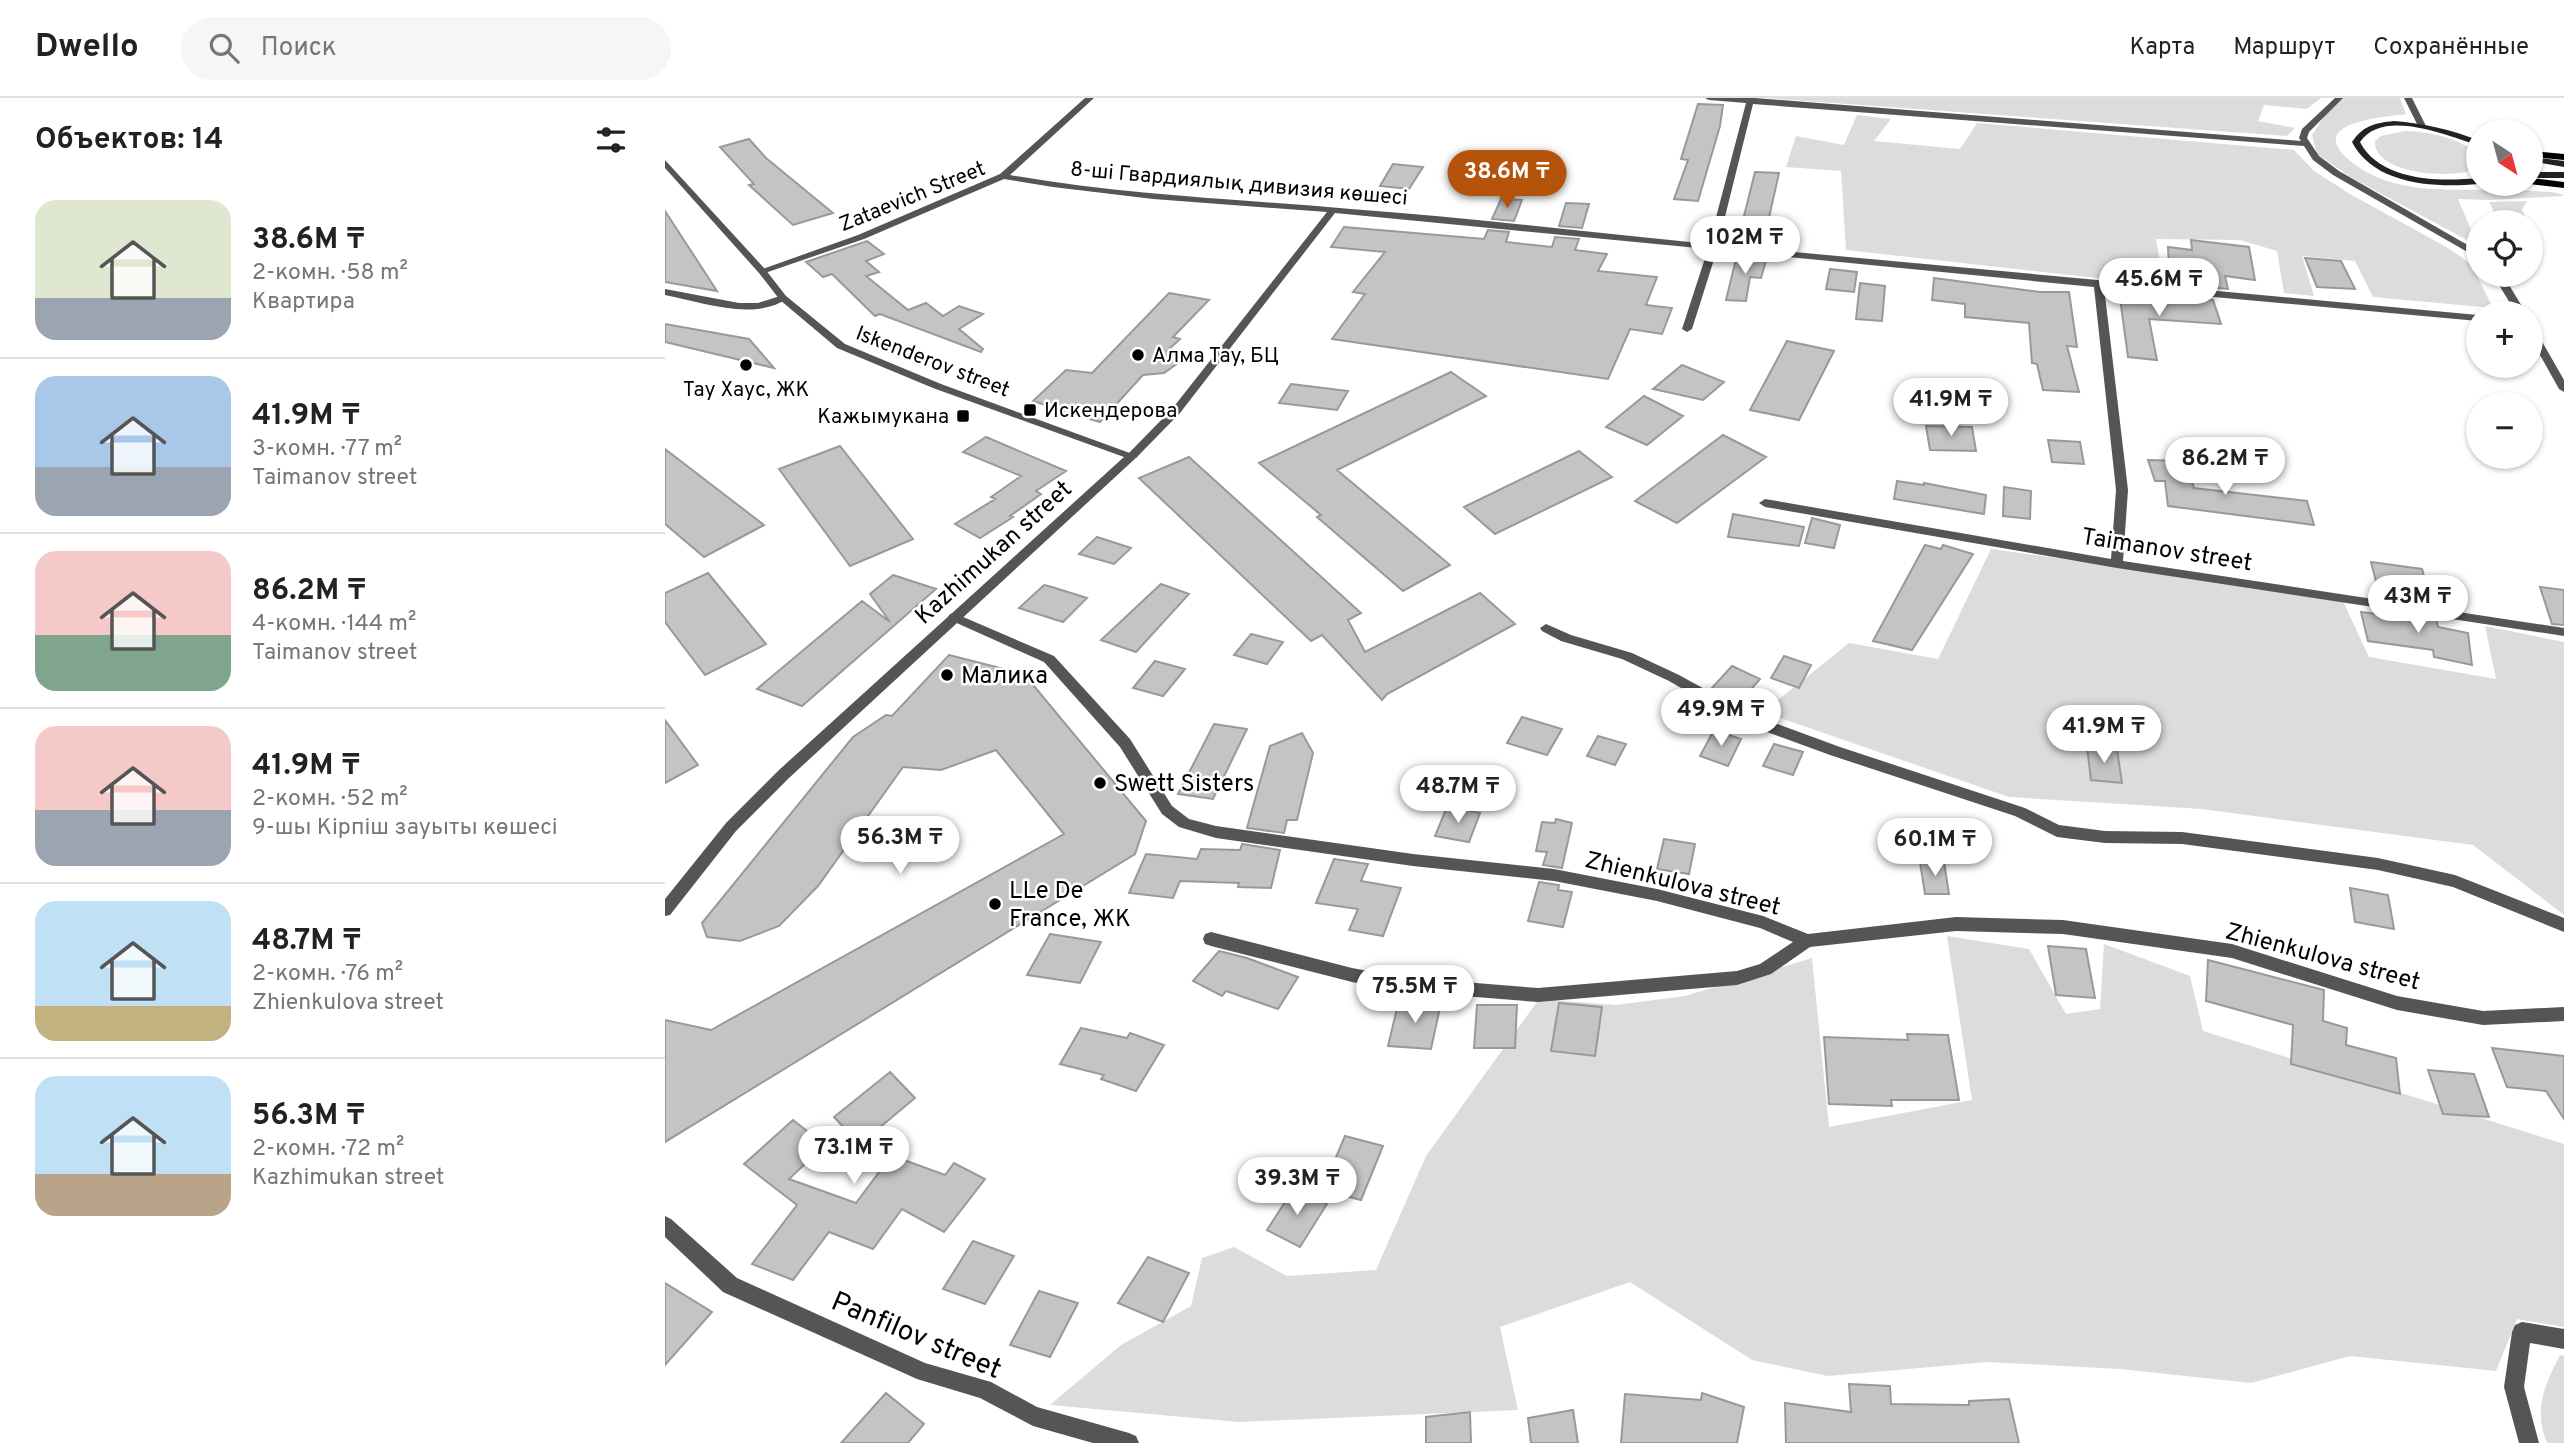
<!DOCTYPE html>
<html lang="ru">
<meta charset="utf-8">
<style>
body{margin:0;font-family:Overpass,sans-serif;background:#f6f6f6;color:#222;height:100vh;display:flex;flex-direction:column;font-size:26px;white-space:nowrap}
*{box-sizing:border-box;margin:0}
p{font-size:23px;color:#767676}
.icon{flex:none;width:38px;height:38px;fill:none;stroke:currentColor;stroke-width:2;stroke-linecap:round;stroke-linejoin:round}
.map{position:relative;flex:1;overflow:hidden}
.details{display:flex;flex-direction:column;background:#fff;width:665px}
.details>*{flex:none}
.needle{width:46px;rotate:144deg}
.fabs{position:absolute;left:1801px;top:21px;display:grid;gap:14px}
.fabs a{display:grid;place-items:center;width:77px;height:77px;border-radius:50%;background:#fff;box-shadow:0 2px 5px #0004;font-size:35px}
.price{position:absolute;translate:-50% -60px;padding:0 16px;border-radius:24px;background:#fff;color:#222;font-size:23px;line-height:46px;filter:drop-shadow(0 2px 4px #0008)}
.price::after{content:'';position:absolute;left:50%;top:42px;width:21px;height:16px;margin-left:-10px;background:inherit;clip-path:polygon(0 0,100% 0,50% 100%)}
.price.selected{background:#b45309;color:#fff}
ul{padding:0;list-style:none}
li{display:flex;align-items:center;gap:21px;height:175px;padding:0 35px}
li+li{border-top:2px solid #e0e0e0}
li span{display:grid;place-items:center;flex:none;width:196px;height:140px;border-radius:21px;color:#555}
li>.icon{margin-inline-start:auto}
span .icon{width:84px;height:84px;fill:#fffc;stroke-width:1}
li b{font-size:30px}
h2{display:flex;justify-content:space-between;align-items:center;height:84px;padding:0 35px;font-size:30px}
header{display:flex;align-items:center;gap:42px;box-sizing:border-box;height:98px;padding:0 35px;background:#fff;border-bottom:2px solid #e0e0e0}
header strong{font-size:33px}
nav{display:flex;gap:38px;margin-inline-start:auto;font-size:24px}
.search{width:490px;height:63px;background:#f6f6f6;display:flex;align-items:center;gap:18px;box-sizing:border-box;padding:0 24px;border-radius:38px;color:#767676;font-size:26px}
main{display:flex;flex:1;min-height:0}
.map>svg:first-child{display:block}
</style>
<header>
<strong>Dwello</strong>
<div class="search"><svg class="icon" aria-label="search" viewBox="0 0 24 24"><circle cx="10" cy="10" r="6"/><path d="M15 15l6 6"/></svg>Поиск</div>
<nav><a>Карта</a><a>Маршрут</a><a>Сохранённые</a></nav>
</header>
<main>
<section class="details">
<h2>Объектов: 14<svg class="icon" aria-label="filters" viewBox="0 0 24 24"><path d="M4 7h16M4 17h16"/><circle cx="9" cy="7" r="2"/><circle cx="15" cy="17" r="2"/></svg></h2>
<ul>
<li><span style="background:linear-gradient(#dfe7d0 70%,#9aa5b1 0)"><svg class="icon" aria-label="home" viewBox="0 0 24 24"><path d="M3 11l9-7 9 7M6 9v11h12V9"/></svg></span><div><b>38.6M ₸</b><p>2-комн. · 58 m²</p><p>Квартира</p></div></li>
<li><span style="background:linear-gradient(#a9c7e8 65%,#9aa5b1 0)"><svg class="icon" aria-label="home" viewBox="0 0 24 24"><path d="M3 11l9-7 9 7M6 9v11h12V9"/></svg></span><div><b>41.9M ₸</b><p>3-комн. · 77 m²</p><p>Taimanov street</p></div></li>
<li><span style="background:linear-gradient(#f6c9c9 60%,#7fa58c 0)"><svg class="icon" aria-label="home" viewBox="0 0 24 24"><path d="M3 11l9-7 9 7M6 9v11h12V9"/></svg></span><div><b>86.2M ₸</b><p>4-комн. · 144 m²</p><p>Taimanov street</p></div></li>
<li><span style="background:linear-gradient(#f6c9c9 60%,#9aa5b1 0)"><svg class="icon" aria-label="home" viewBox="0 0 24 24"><path d="M3 11l9-7 9 7M6 9v11h12V9"/></svg></span><div><b>41.9M ₸</b><p>2-комн. · 52 m²</p><p>9-шы Кірпіш зауыты көшесі</p></div></li>
<li><span style="background:linear-gradient(#bfe0f5 75%,#c2b280 0)"><svg class="icon" aria-label="home" viewBox="0 0 24 24"><path d="M3 11l9-7 9 7M6 9v11h12V9"/></svg></span><div><b>48.7M ₸</b><p>2-комн. · 76 m²</p><p>Zhienkulova street</p></div></li>
<li><span style="background:linear-gradient(#bfe0f5 70%,#b9a48a 0)"><svg class="icon" aria-label="home" viewBox="0 0 24 24"><path d="M3 11l9-7 9 7M6 9v11h12V9"/></svg></span><div><b>56.3M ₸</b><p>2-комн. · 72 m²</p><p>Kazhimukan street</p></div></li>
</ul>
</section>
<div class="map">
<svg width="1899" height="1345" viewBox="0 0 1899 1345">
<rect width="100%" height="100%" fill="#fff"/>
<!-- green -->
<path fill="#dcdcdc" d="M1101 0H1656L1642 11 1599 7 1593 23 1630 30 1622 38Z
M1671 0H1735L1741 16C1720 19 1641 24 1683 61 1733 105 1808 87 1869 93 1878 94 1893 93 1899 98L1824 102 1793 101 1813 148 1687 80 1652 56 1647 37Z
M1192 17 1226 21 1209 43 1295 51 1312 25 1629 52 1649 73 1685 96 1783 150 1806 166 1828 210 1708 199 1690 163 1637 158 1649 198 1619 195 1612 153 1575 142 1491 141 1496 168 1522 170 1523 190 1181 152 1176 73 1121 69 1131 38 1179 47Z
M1739 33C1766 34 1792 39 1813 56V70C1792 82 1708 77 1710 43L1716 38Z
M1862 103 1857 112 1863 124H1834L1824 104Z
M1326 451 1676 499 1704 559 1831 581 1820 528 1899 544V817L1808 747 1537 711 1344 699 1098 614 1184 545 1273 561Z
M1282 838 1364 851 1401 916 1435 911 1439 846 1525 878 1538 933 1899 1046V1229L1852 1221 1831 1273 1685 1258 1586 1285 1455 1271 1323 1264 1163 1278 1087 1262 965 1184 835 1229 853 1312 574 1324 385 1307 456 1247 526 1208 537 1160 569 1149 622 1178 711 1172 761 1058 874 901 951 907 1020 898 1147 860 1164 1029 1307 1002Z
M1895 1257 1899 1258V1345H1882C1868 1312 1880 1286 1895 1257Z"/>
<!-- building -->
<path fill="#c4c4c4" stroke="#999" stroke-width="2" d="M1033 6 1058 7 1055 28 1033 103 1009 101 1023 62 1016 61Z
M84 41 101 60 168 115 128 127 84 87 89 86 55 49Z
M728 66 758 69 744 91 715 88Z
M1090 74 1114 75 1103 124 1110 125 1104 149 1075 146 1078 138H1074Z
M836 101 857 102 849 123 827 121Z
M901 105 924 106 917 130 894 128Z
M0 113 52 193 0 184Z
M679 129 819 141 823 132 844 134 841 144 887 149 890 139 914 141 910 152 942 156 933 173 992 179 981 207 1007 210 997 236 965 231 943 281 667 241 700 196 688 194 720 154 666 149Z
M1526 142 1584 149 1590 182 1560 178 1563 191 1505 186 1503 149 1527 152Z
M202 143 219 156 201 163 214 174 201 178 243 212 261 205 278 218 294 208 318 216 294 231 318 251 316 254 215 216 210 218 167 176 158 179 141 164Z
M1072 157 1102 159 1096 180 1085 179 1081 203 1061 202Z
M1640 160 1676 163 1690 191 1652 189Z
M1165 171 1192 174 1189 194 1161 191Z
M1269 180 1375 194H1404L1412 249 1402 248 1414 294 1378 292 1372 266 1367 265 1364 225 1300 219V206L1267 202Z
M1195 185 1220 188 1217 223 1191 221Z
M1454 193 1548 202 1556 226 1484 221 1492 262 1463 259Z
M504 195 544 202 508 239 515 241 502 253 513 265 499 275 478 277 435 324 368 303 401 272 427 275Z
M0 226 84 241 109 270 0 244Z
M1122 243 1169 253 1134 322 1085 312Z
M1017 267 1059 284 1038 302 988 291Z
M786 274 821 298 672 372 785 467 738 493 652 419 656 417 594 365Z
M626 286 683 293 672 312 614 305Z
M979 298 1018 318 982 347 941 329Z
M1261 328 1307 329 1311 353 1265 352Z
M1058 337 1101 359 1012 425 970 403Z
M321 339 401 373 371 393 376 396 345 418 348 419 315 440 290 426 330 401 326 399 356 378 298 354Z
M1383 342 1415 344 1419 366 1387 364Z
M175 348 248 441 185 468 114 371Z
M0 351 99 427 39 459 0 426Z
M914 353 947 379 830 436 799 409Z
M524 359 696 515 683 522 700 554 815 495 850 526 722 596 717 602 657 537 646 543 474 380Z
M1483 362 1521 363 1529 390 1642 403 1649 427 1503 408 1500 383H1490Z
M1232 383 1259 387V385L1321 397 1319 416 1229 401Z
M1339 389 1366 393 1365 421 1338 418Z
M1068 416 1139 429 1134 448 1063 439Z
M1147 420 1175 427 1169 450 1140 445Z
M432 439 466 450 449 466 414 456Z
M1260 447 1276 451 1278 447 1308 456 1247 552 1208 543Z
M1706 464 1757 471 1767 507 1715 499Z
M43 475 101 546 40 577 0 524V495Z
M228 477 271 491 137 608 92 591 197 503 225 524 205 496Z
M496 486 524 496 471 554 436 542Z
M379 487 387 489 422 500 398 524 354 510Z
M1875 489 1899 492V527L1887 526Z
M1718 513 1771 521 1773 529 1803 535 1807 567 1769 559 1768 552 1703 543 1696 514 1719 517Z
M586 536 618 544 602 566 569 557Z
M284 557 359 576 481 723 470 756 0 1044V922L46 932 399 736 331 652 276 672 238 669 153 788 114 828 75 843 42 839 37 825 188 639 221 617 227 618Z
M1119 558 1146 567 1134 590 1106 580Z
M490 563 520 571 498 598 468 590Z
M1067 568 1095 581 1073 606 1046 591Z
M857 619 897 631 882 657 842 645Z
M0 622 33 667 0 685Z
M549 626 582 631 548 701 513 696Z
M1049 632 1076 641 1063 668 1035 658Z
M637 635 648 655 632 722H622L619 735 582 730 605 648Z
M933 638 961 646 950 667 922 658Z
M1109 646 1138 654 1128 677 1098 668Z
M1422 649 1452 652 1457 685 1426 682Z
M782 709 815 715 804 744 770 738Z
M891 721 907 725 897 770 878 767 882 754 871 753 877 724 890 725Z
M999 741 1030 746 1024 776 992 771Z
M577 746 615 752 606 790 573 789 574 785 515 783 508 800 464 795 481 756 532 761 536 751 575 752Z
M669 761 703 766 696 783 736 790 718 838 684 832 693 811 651 805Z
M1255 764H1279L1284 796H1260Z
M874 784 894 787 893 792 907 794 898 829 863 823Z
M1685 790 1723 797 1729 831 1690 824Z
M385 836 436 844 415 885 362 877Z
M1383 848 1421 851 1430 900 1391 897Z
M554 853 582 860 633 879 613 911 561 893 557 898 528 883Z
M1543 862 1659 892 1658 923 1682 930 1681 947 1731 960 1735 996 1626 966 1628 927 1541 903Z
M734 902 776 905 766 951 723 948Z
M894 905 937 909 930 958 886 953Z
M812 907H852L850 950H809Z
M416 930 462 940 465 935 499 947 471 993 436 981 439 977 395 966Z
M1242 936 1283 937 1294 1002H1226L1227 1008 1164 1006 1159 939 1243 942Z
M1827 950 1899 958V1021L1881 993 1842 989Z
M1763 972 1809 976 1824 1019 1778 1016Z
M225 974 250 1000 195 1046 280 1077 289 1065 320 1081 279 1134 237 1111 208 1151 164 1134 128 1182 87 1166 132 1107 79 1066 128 1022 160 1047 124 1081 191 1105 217 1070 169 1019Z
M680 1038 718 1048 696 1102 657 1092Z
M629 1090 662 1106 635 1149 602 1132Z
M308 1143 349 1158 320 1206 278 1191Z
M483 1159 524 1175 498 1224 453 1205Z
M0 1185 47 1214 0 1267Z
M374 1193 413 1205 385 1259 345 1247Z
M1184 1286 1225 1288 1226 1306 1304 1307V1303L1344 1301 1354 1345H1121L1120 1305 1186 1314Z
M221 1295 259 1326 243 1345H176Z
M1037 1295 1079 1309 1072 1345H956L960 1296 1036 1302Z
M908 1312 913 1345H866L863 1320Z
M805 1314 806 1345H761V1319Z"/>
<g fill="none" stroke-linecap="round" stroke-linejoin="round">
<!-- minor -->
<path fill="#555" fill-rule="evenodd" d="M420 0H429L345 77C458 97 572 101 686 111 806 120 925 134 1044 146L1081 5 1044 2 1040 0H1090L1636 43 1634 40 1637 31 1670 0H1678L1644 34 1642 40 1654 58 1674 73 1813 153V160L1668 77 1648 62 1639 48 1088 6 1053 147 1813 217V223L1439 189 1463 392 1458 463 1899 530V538L1452 470 1100 409 1094 405 1100 401 1446 461 1451 392 1429 189 1052 152 1027 231 1022 234 1017 231 1043 151 670 115 515 315 471 360H463V356L507 311 662 114 488 101 388 89 339 81 199 141 100 175 92 173 193 137 335 76Z
M1828 177H1838L1861 215H1851Z
M0 191 74 205H93L118 197 123 200C89 224 37 204 0 197Z
M1866 230 1871 233 1899 282V294L1894 291 1866 241Z
M289 515 389 558 465 641 507 708 524 721 551 728 748 756 889 771 992 791 1098 818 1143 836 1291 819 1398 822 1567 846 1732 898 1818 913 1899 909V923L1818 927 1732 912 1567 860 1398 836 1291 833 1145 849 1106 876 1072 887 873 904 735 893 687 884 546 848 540 846 538 841 540 836 546 834 687 870 735 879 873 890 1072 873 1095 866 1128 844 1095 830 992 803 889 783 748 768 551 740 514 729 497 716 455 649 379 564 285 522 283 519 285 516Z
M881 526 906 537 967 555 1014 577 1085 616 1175 649 1360 710 1394 727 1440 733 1517 734 1713 760 1790 777 1899 820V834L1788 789 1713 772 1517 746 1440 745 1392 739 1350 718 1165 657 1075 624 1004 583 957 561 896 543 877 533 875 530Z
M0 1118 6 1121 72 1180 260 1265 326 1284 372 1309 464 1335 471 1338 474 1345H428L368 1328 315 1300 252 1281 58 1194 0 1139Z
M1857 1224 1899 1231V1251L1865 1245 1859 1289 1874 1345H1854L1839 1289 1847 1234 1850 1227Z"/>
<!-- tertiary -->
<path fill="#555" fill-rule="evenodd" d="M1739 0H1747L1761 28 1760 30H1754Z
M0 62 100 171 121 198 180 246 276 286 473 358 124 680 71 733 5 817 0 818V801L61 725 114 672 459 359 268 290 172 250 115 202 94 175 0 70Z"/>
<!-- secondary -->
<path fill="#222" fill-rule="evenodd" d="M1729 23C1758 25 1786 32 1813 42V47C1781 38 1719 10 1695 44 1715 83 1774 84 1813 80V86C1770 90 1709 87 1687 44 1698 28 1709 25 1729 23Z
M1866 59 1899 63V69L1866 63Z
M1866 74H1899V80H1866Z"/>
<!-- primary -->
<path fill="#000" fill-rule="evenodd" d="M1866 53 1899 56V62L1866 59Z
M1866 80 1899 84V90L1864 86Z"/>
</g>
<!-- markers -->
<g fill="#000" stroke="#fff" stroke-width="2.5">
<circle cx="473" cy="257" r="7"/>
<circle cx="81" cy="267" r="7"/>
<rect x="358" y="305" width="14" height="14" rx="3.5"/>
<rect x="291" y="311" width="14" height="14" rx="3.5"/>
<circle cx="282" cy="577" r="7"/>
<circle cx="435" cy="685" r="7"/>
<circle cx="330" cy="806" r="7"/>
</g>
<g text-anchor="middle" stroke-width="5" stroke-linejoin="round" paint-order="stroke">
<!-- far-street labels -->
<g font-size="21" fill="#000" stroke="#fff">
<text transform="translate(574 85) rotate(5)" y="7">8-ші Гвардиялық дивизия көшесі</text>
<text transform="translate(247 98) rotate(-22)" y="7">Zataevich Street</text>
<text transform="translate(268 263) rotate(21)" y="7">Iskenderov street</text>
</g>
<!-- far-poi labels -->
<g font-size="21" fill="#000" stroke="#fff" text-anchor="start">
<text x="487" y="264">Алма Тау, БЦ</text>
<text x="81" y="298" text-anchor="middle">Тау Хаус, ЖК</text>
<text x="379" y="319">Искендерова</text>
<text x="284" y="325" text-anchor="end">Кажымукана</text>
</g>
<!-- street labels -->
<g font-size="24" fill="#000" stroke="#fff">
<text transform="translate(1502 451) rotate(9)" y="8">Taimanov street</text>
<text transform="translate(328 454) rotate(-42)" y="8">Kazhimukan street</text>
<text transform="translate(1018 785) rotate(14)" y="8">Zhienkulova street</text>
<text transform="translate(1658 858) rotate(15)" y="8">Zhienkulova street</text>
</g>
<!-- poi labels -->
<g font-size="24" fill="#000" stroke="#fff" text-anchor="start">
<text x="296" y="585">Малика</text>
<text x="449" y="693">Swett Sisters</text>
<text x="344" y="800">LLe De<tspan x="344" dy="28">France, ЖК</tspan></text>
</g>
<!-- near-street labels -->
<g font-size="28" fill="#000" stroke="#fff">
<text transform="translate(252 1236) rotate(23)" y="10">Panfilov street</text>
</g>
</g>
</svg>
<div class="fabs">
<a><svg class="needle" viewBox="-14 -14 28 28"><path d="M0-13l5 13h-10z" fill="#e53935"/><path d="M0 13l5-13h-10z" fill="#767676"/></svg></a>
<a><svg class="icon" aria-label="locate" viewBox="0 0 24 24"><circle cx="12" cy="12" r="6"/><path d="M12 2v4M12 18v4M2 12h4M18 12h4"/></svg></a>
<a>+</a>
<a>−</a>
</div>
<b class="price selected" style="left:842px;top:112px">38.6M ₸</b>
<b class="price" style="left:1080px;top:178px">102M ₸</b>
<b class="price" style="left:1494px;top:220px">45.6M ₸</b>
<b class="price" style="left:1286px;top:340px">41.9M ₸</b>
<b class="price" style="left:1560px;top:399px">86.2M ₸</b>
<b class="price" style="left:1753px;top:537px">43M ₸</b>
<b class="price" style="left:1056px;top:650px">49.9M ₸</b>
<b class="price" style="left:1439px;top:667px">41.9M ₸</b>
<b class="price" style="left:793px;top:727px">48.7M ₸</b>
<b class="price" style="left:235px;top:778px">56.3M ₸</b>
<b class="price" style="left:1270px;top:780px">60.1M ₸</b>
<b class="price" style="left:750px;top:927px">75.5M ₸</b>
<b class="price" style="left:189px;top:1088px">73.1M ₸</b>
<b class="price" style="left:632px;top:1119px">39.3M ₸</b>
</div>
</main>
